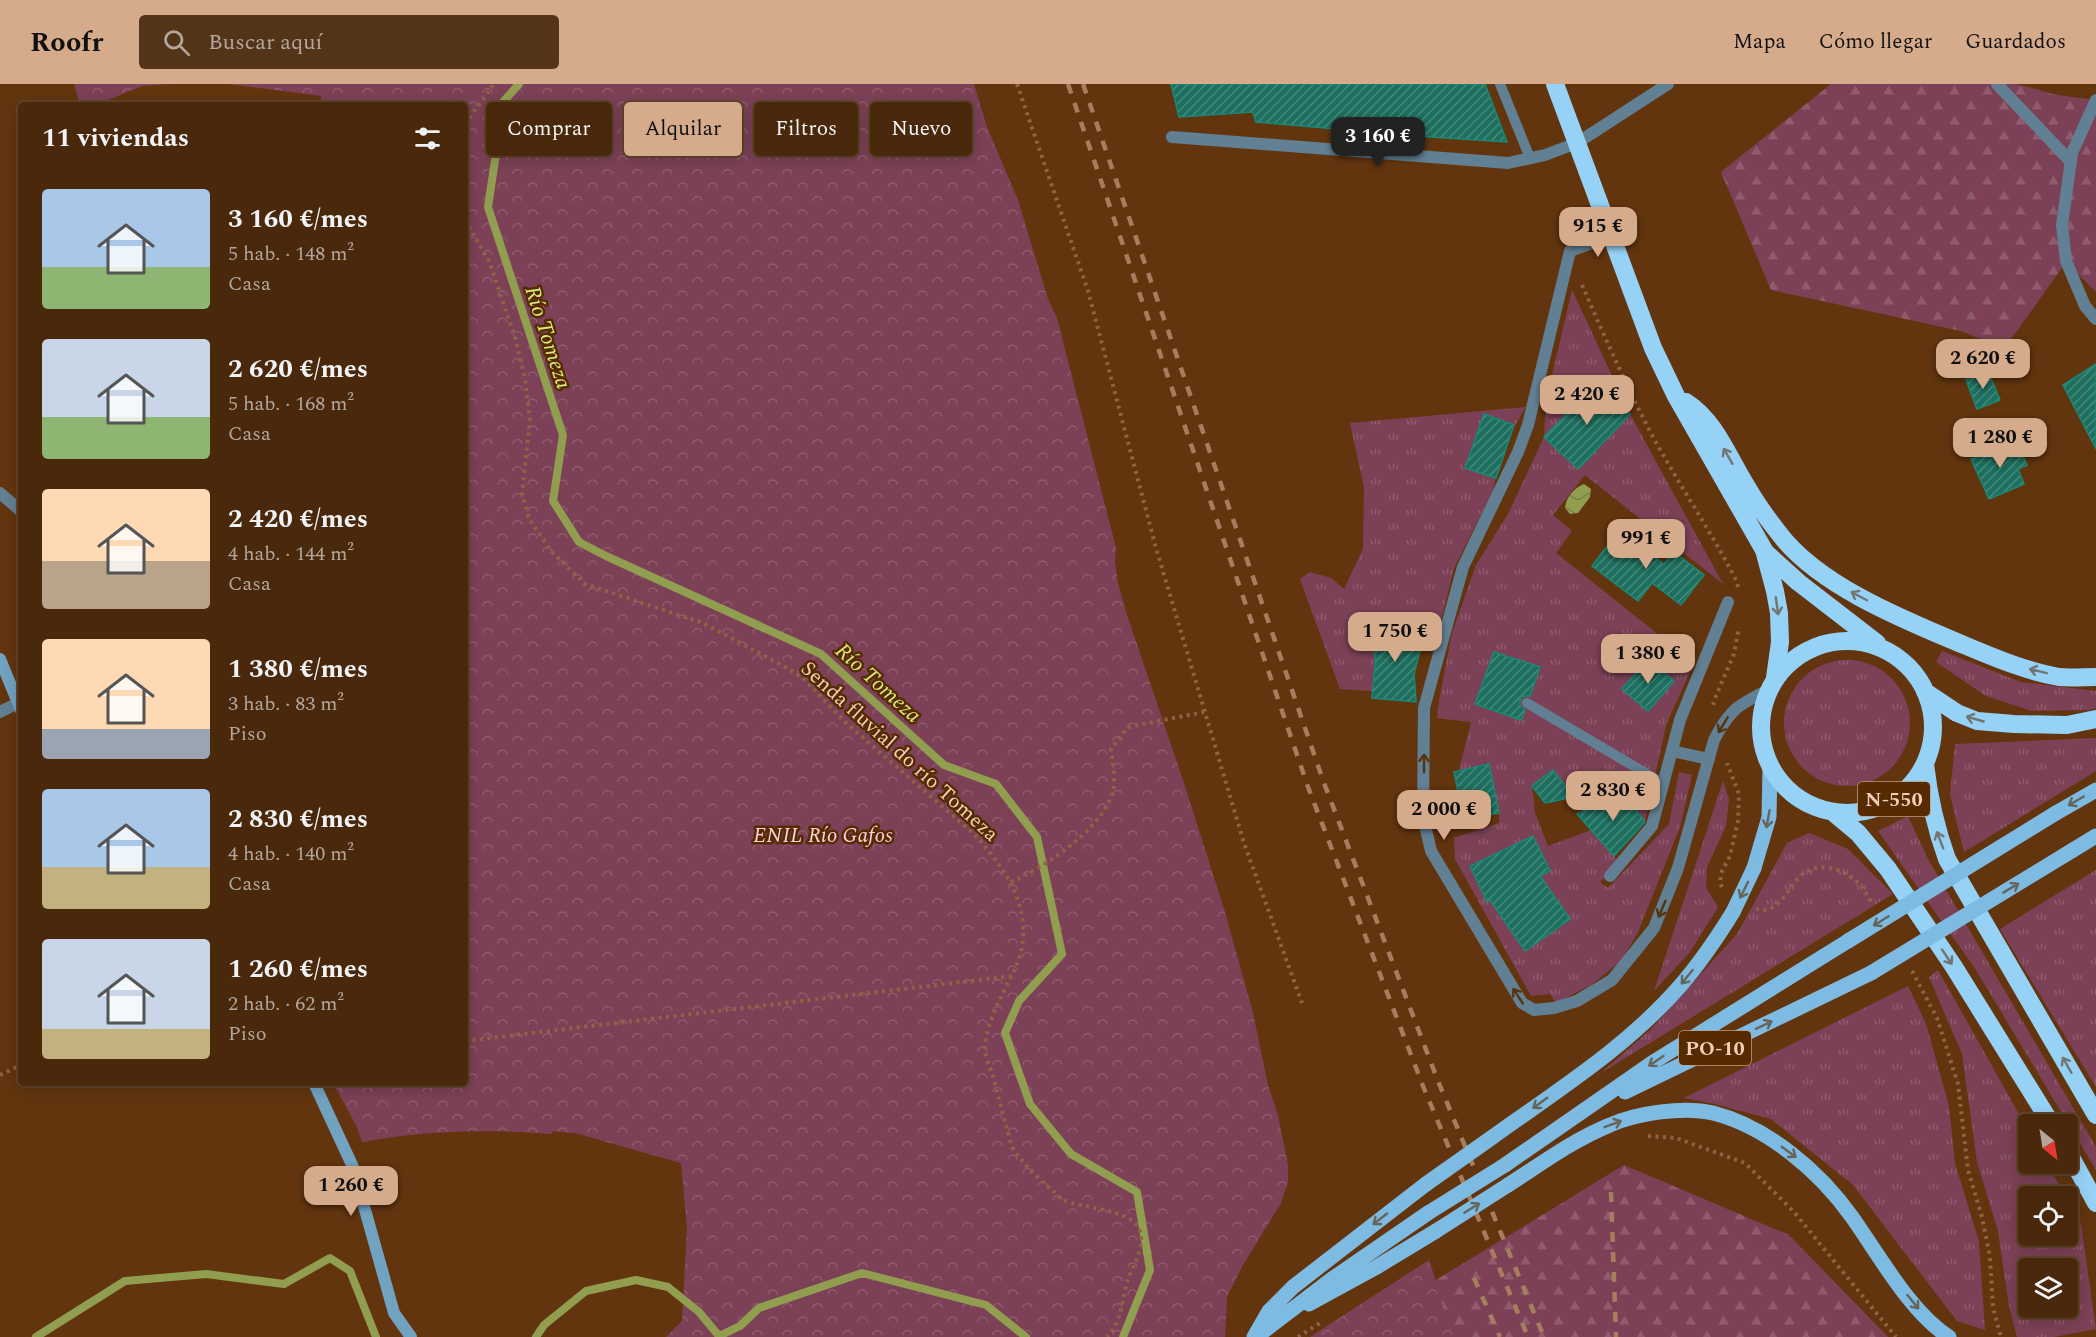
<!DOCTYPE html>
<html lang="es">
<meta charset="utf-8">
<style>
body{margin:0;font-family:Spectral,serif;background:#543419;color:#f1f3f6;height:100vh;display:flex;flex-direction:column;font-size:22px;white-space:nowrap}
*{box-sizing:border-box;margin:0}
p{font-size:20px;color:#b2a69d}
.icon{flex:none;width:33px;height:33px;fill:none;stroke:currentColor;stroke-width:2;stroke-linecap:round;stroke-linejoin:round}
.map{position:relative;flex:1;overflow:hidden}
.panel{position:absolute;left:18px;top:18px;width:450px;height:984px;display:flex;flex-direction:column;background:#4a280b;border-radius:6px;box-shadow:0 3px 15px #0003,0 0 0 2px #61442c}
.panel>*{flex:none}
.banner{position:absolute;left:486px;top:18px;width:570px;height:54px;display:flex;gap:12px}
.needle{width:39px;rotate:150deg}
.fabs{position:absolute;left:2018px;top:1030px;display:grid;gap:12px}
.fabs a{display:grid;place-items:center;width:60px;height:60px;border-radius:6px;background:#4a280b;box-shadow:0 3px 15px #0003,0 0 0 2px #61442c;font-size:30px}
.price{position:absolute;translate:-50% -51px;padding:0 14px;border-radius:12px;background:#d6ab8b;color:#111;font-size:20px;line-height:39px;filter:drop-shadow(0 2px 3px #0008)}
.price::after{content:'';position:absolute;left:50%;top:36px;width:18px;height:14px;margin-left:-9px;background:inherit;clip-path:polygon(0 0,100% 0,50% 100%)}
.price.selected{background:#222;color:#fff}
ul{padding:0;list-style:none}
li{display:flex;align-items:center;gap:18px;height:150px;padding:0 24px}
li span{display:grid;place-items:center;flex:none;width:168px;height:120px;border-radius:6px;color:#555}
li>.icon{margin-inline-start:auto}
span .icon{width:72px;height:72px;fill:#fffc;stroke-width:1}
li b{font-size:26px}
h2{display:flex;justify-content:space-between;align-items:center;height:72px;padding:0 24px;font-size:26px}
.pill{padding:0 21px;border-radius:6px;background:#4a280b;box-shadow:0 3px 15px #0003,0 0 0 2px #61442c;font-size:21px;line-height:54px}
.pill.selected{background:#d6ab8b;color:#111}
header{display:flex;align-items:center;gap:36px;box-sizing:border-box;height:84px;padding:0 30px;background:#d6ab8b;color:#111}
header strong{font-size:28px}
nav{display:flex;gap:33px;margin-inline-start:auto;font-size:21px}
.search{width:420px;height:54px;background:#543419;display:flex;align-items:center;gap:15px;box-sizing:border-box;padding:0 21px;border-radius:6px;color:#b2a69d;font-size:22px}
.map>svg:first-child{display:block}
</style>
<header>
<strong>Roofr</strong>
<div class="search"><svg class="icon" aria-label="search" viewBox="0 0 24 24"><circle cx="10" cy="10" r="6"/><path d="M15 15l6 6"/></svg>Buscar aquí</div>
<nav><a>Mapa</a><a>Cómo llegar</a><a>Guardados</a></nav>
</header>
<div class="map">
<svg width="2096" height="1253" viewBox="0 0 2096 1253">
<defs>
<pattern id="grass-tufts" width="24" height="20" patternUnits="userSpaceOnUse" patternTransform="scale(1.5)"><rect width="24" height="20" fill="#7c4157"/><path d="M3 7l-1-3M5 7V3M7 7l1-3M15 17l-1-3M17 17v-4M19 17l1-3" fill="none" stroke="#8f5b6d"/></pattern>
<pattern id="forest-firs" width="22" height="20" patternUnits="userSpaceOnUse" patternTransform="scale(1.5)"><rect width="22" height="20" fill="#7c4157"/><path d="M5 1l3.5 6h-7zM16 11l3.5 6h-7z" fill="#8f5b6d"/></pattern>
<pattern id="park-crowns" width="20" height="18" patternUnits="userSpaceOnUse" patternTransform="scale(1.5)"><rect width="20" height="18" fill="#7c4157"/><path d="M2 6a3 3 0 1 1 6 0M12 15a3 3 0 1 1 6 0" fill="none" stroke="#8f5b6d"/></pattern>
<pattern id="water-waves" width="16" height="10" patternUnits="userSpaceOnUse" patternTransform="scale(1.5)"><rect width="16" height="10" fill="#919e4f"/><path d="M0 5q4-4 8 0t8 0" fill="none" stroke="#7b8148"/></pattern>
<pattern id="building-hatch" width="6" height="6" patternUnits="userSpaceOnUse" patternTransform="scale(1.5)"><rect width="6" height="6" fill="#1d6f5f"/><path d="M-1 1l2-2M0 6l6-6M5 7l2-2" fill="none" stroke="#49897b"/></pattern>
</defs>
<rect width="100%" height="100%" fill="#62350f"/>
<!-- grass -->
<path fill="url(#grass-tufts)" fill-rule="evenodd" d="M1572 206 1630 330 1723 500 1585 391 1553 431 1572 447 1556 469 1694 579 1666 641 1645 738 1622 707 1602 722 1586 700 1572 711 1553 686 1532 702 1535 729 1548 762 1591 746 1620 779 1600 798 1608 804 1669 740 1679 688 1692 691 1680 743 1638 848 1622 876 1591 901 1556 919 1550 910 1531 912 1455 775 1454 754 1499 739V729L1489 680 1459 687 1471 638 1437 634 1439 617 1452 549 1476 481 1508 430 1544 353 1546 317ZM1597 298 1630 330 1578 385 1544 353Z
M1526 323C1510 348 1498 378 1493 407L1454 484 1435 561 1410 556 1413 549 1375 581 1373 607 1340 605 1300 495 1310 488 1331 494 1344 505 1363 465 1364 404 1350 339Z
M1942 567 2021 598 2096 607V624L2090 626 2032 627 1986 612 1936 578Z
M1784 639a63 63 0 1 1 126 0a63 63 0 1 1-126 0Z
M2096 654V687L1964 768 1950 711 1955 660Z
M1723 697 1729 715 1726 742 1707 783 1706 804 1718 823 1690 868 1654 907Z
M1908 732 1928 775 2096 1063V1086L1976 886 1878 747Z
M1809 749 1848 765 1893 810 1601 989 1650 946 1737 850 1787 759Z
M2096 786V1003L2000 845Z
M1938 886 2028 1046V1080H2047L2066 1113H2028V1152H2067V1115L2081 1140 2096 1245 2054 1253H2017L2009 1222 1998 1147 1977 1078 1962 970 1929 893ZM2028 1185H2067V1224H2028Z
M1908 902 1926 940 1949 1022 1955 1079 1979 1158 1985 1246 1957 1237 1853 1101 1771 1035 1715 1020 1684 1014Z"/>
<!-- forest -->
<path fill="url(#forest-firs)" d="M1831 0H2016L2057 11 2096 16V208L2066 178 2004 265 1961 247 1771 206 1721 88Z
M1624 1081 1789 1151 1888 1253H1351L1436 1196Z"/>
<!-- park -->
<path fill="url(#park-crowns)" d="M74 0H169L142 2 96 21H80Z
M228 0H974L987 43 1018 116 1048 215 1057 234 1116 464 1115 478 1118 499 1127 531 1185 702 1225 828 1253 929 1268 1001 1278 1031 1288 1081V1098L1281 1119 1243 1181 1227 1213 1225 1253H666L682 1237 687 1143 681 1079 575 1049 552 1047V1050C489 1045 424 1046 362 1058L357 1043 333 999H465V21H321V12Z
M1429 1176C1438 1202 1444 1228 1454 1253H1310Z"/>
<!-- water -->
<path fill="url(#water-waves)" d="M1584 400 1591 405 1590 413 1578 429 1570 430 1565 424C1566 413 1574 404 1584 400Z"/>
<g fill="none" stroke-linecap="round" stroke-linejoin="round">
<!-- stream -->
<path stroke="#919e4f" stroke-width="8" d="M519 0 504 17 488 123 563 351 553 417 579 458 606 472 821 570 944 681 996 700 1037 753 1062 870 1019 917 1005 949 1030 1020 1071 1070 1137 1108 1150 1186 1123 1253
M36 1253 125 1197 206 1190 284 1200 330 1174 350 1187 376 1253
M536 1253 544 1241 586 1207 636 1196 668 1203 699 1228 719 1252 740 1242 759 1224 862 1189 986 1221 1026 1253"/>
</g>
<!-- building -->
<path fill="url(#building-hatch)" stroke="#178a76" stroke-width="1.5" d="M1171 0H1485L1507 58 1431 53 1256 38 1253 28 1179 33Z
M2096 280V365L2063 301Z
M1988 287 2000 316 1977 325 1966 296Z
M1598 298 1630 330 1578 385 1544 353Z
M1484 330 1514 341 1496 394 1465 384Z
M2016 356 2027 381 2018 385 2024 400 1989 415 1971 375Z
M1619 446 1664 480 1674 468 1704 491 1681 521 1652 499 1638 517 1592 482Z
M1384 535 1413 549 1410 556 1422 559 1414 590 1416 618 1372 614 1375 581V544Z
M1494 568 1540 583 1530 612H1524L1520 616V622L1525 626 1521 636 1475 620Z
M1649 575 1674 597 1648 627 1622 605Z
M1489 680 1499 729 1464 736 1454 688Z
M1553 686 1574 713 1545 719 1532 702Z
M1622 707 1645 738 1614 772 1577 730 1600 719 1602 722Z
M1533 752 1550 787 1540 792 1570 835 1525 867 1490 816 1487 818 1470 782Z"/>
<g fill="none" stroke-linecap="round" stroke-linejoin="round">
<!-- path -->
<path stroke="#8e6442" stroke-width="4" stroke-dasharray="3 4.5" stroke-linecap="butt" d="M1017 0 1088 207 1156 464 1244 759 1302 919
M465 40 494 0
M465 136 489 177 515 253 525 295 530 336 522 409 529 435 552 468 585 500 703 539 787 584 805 596 846 639 974 750C1010 790 1040 835 1013 889 1002 911 988 936 985 961 984 971 990 983 993 992 999 1016 1005 1039 1012 1063 1023 1080 1037 1093 1052 1106 1056 1109 1059 1114 1063 1116 1080 1124 1131 1125 1139 1145 1147 1161 1132 1183 1127 1198 1122 1218 1122 1237 1107 1253
M1582 201C1604 251 1626 302 1652 351 1679 401 1711 447 1737 498L1738 503
M1713 621 1715 614 1734 570 1739 543
M1011 798C1045 783 1103 745 1113 707 1116 695 1112 677 1111 665L1128 643 1204 628
M1722 803 1720 799 1721 789 1730 772 1738 737 1739 710 1727 679
M1756 825C1782 831 1787 801 1804 789 1821 777 1846 786 1859 800 1864 805 1868 813 1872 819
M1912 887 1937 934 1958 1000 1968 1086 1982 1133 1990 1173 1993 1224 2001 1253
M465 957 1012 892
M0 991 21 981
M1648 1052 1676 1054 1745 1079 1794 1128 1896 1253
M1298 1253 1320 1239"/>
<!-- lane -->
<path stroke="#628093" stroke-width="10" d="M1500 0 1530 74
M1527 619 1664 700"/>
<!-- street -->
<path stroke="#628093" stroke-width="12" d="M1997 0 2071 78
M2096 16 2072 69 2062 141 2066 177 2085 222 2096 235
M1172 53 1508 79 1545 71 1577 59 1668 0
M1611 152 1570 167 1528 341 1518 368 1463 483 1424 624 1423 733 1431 767 1522 919 1534 926 1554 924 1577 917 1612 896 1654 844 1678 784 1714 656C1730 625 1738 621 1768 606
M0 409 21 427
M0 628 18 619
M1672 667 1709 675
M1610 792 1652 742 1680 636 1728 518"/>
<!-- secondary -->
<path stroke="#71a2c0" stroke-width="12" d="M0 575 21 626
M314 999 353 1083 394 1229 411 1253"/>
<!-- primary -->
<path stroke="#7dbbe2" stroke-width="15" d="M2056 729 2096 706
M2073 766 2096 752
M1754 784 1769 733 1770 684
M1625 1008 1871 889
M1494 1052C1558 1006 1628 962 1680 902 1700 879 1717 854 1733 828
M1505 1081 1655 977 1848 857
M1508 1101C1541 1080 1573 1056 1610 1041 1637 1029 1684 1022 1713 1029 1768 1043 1820 1088 1852 1133 1879 1171 1910 1228 1949 1253
M1309 1220 1375 1184 1436 1147
M1260 1250 1332 1195 1428 1129
M1254 1253 1269 1227 1293 1203 1426 1100"/>
<!-- highway -->
<path stroke="#96d1f6" stroke-width="18" d="M1555 0 1653 264 1676 312 1764 466 1775 507 1779 529 1780 558 1775 594
M1686 318C1716 337 1729 375 1747 403 1756 419 1767 434 1778 448 1817 501 1904 536 1964 561 1995 574 2026 587 2059 593 2071 594 2084 593 2096 593
M1766 469 1798 498 1877 559
M1761 643a86 86 0 1 1 172 0a86 86 0 1 1-172 0Z
M1927 609 1957 629 1977 637 2014 640 2067 641 2096 635
M1925 680C1929 715 1935 742 1947 775L2096 1031
M1834 729 1858 749 1888 785 1954 883 2052 1041
M2067 1066 2096 1119"/>
<!-- rail -->
<path stroke="#a67e5e" stroke-width="4.5" stroke-dasharray="10 10" stroke-linecap="butt" d="M1068 0 1308 703 1423 1002 1528 1253
M1083 0 1324 699 1438 997 1544 1253
M1611 1108 1616 1253
M1474 1194 1500 1253"/>
<!-- primary-bridge -->
<path stroke="#7dbbe2" stroke-width="15" d="M1733 828 1754 784
M1848 857 2056 729
M1871 889 2073 766
M1426 1100 1494 1052
M1428 1129 1505 1081
M1436 1147 1508 1101"/>
</g>
<!-- one-way arrows -->
<defs><path id="oneway-shaft" d="M-6 0H5M1.5-3L5.5 0L1.5 3" fill="none" stroke-width="1.6" stroke-linecap="round" stroke-linejoin="round" transform="scale(1.5)"/></defs>
<g stroke="#737670">
<use href="#oneway-shaft" transform="translate(1728 372) rotate(-120)"/>
<use href="#oneway-shaft" transform="translate(1859 512) rotate(-152)"/>
<use href="#oneway-shaft" transform="translate(1777 522) rotate(82)"/>
<use href="#oneway-shaft" transform="translate(2038 587) rotate(-166)"/>
<use href="#oneway-shaft" transform="translate(1975 635) rotate(-164)"/>
<use href="#oneway-shaft" transform="translate(1940 756) rotate(-111)"/>
<use href="#oneway-shaft" transform="translate(1947 873) rotate(56)"/>
<use href="#oneway-shaft" transform="translate(2067 981) rotate(-120)"/>
</g>
<g stroke="#573410">
<use href="#oneway-shaft" transform="translate(1723 641) rotate(121)"/>
<use href="#oneway-shaft" transform="translate(1424 679) rotate(-90)"/>
<use href="#oneway-shaft" transform="translate(1662 825) rotate(113)"/>
<use href="#oneway-shaft" transform="translate(1518 912) rotate(-123)"/>
</g>
<g stroke="#66655c">
<use href="#oneway-shaft" transform="translate(2076 717) rotate(150)"/>
<use href="#oneway-shaft" transform="translate(1768 735) rotate(100)"/>
<use href="#oneway-shaft" transform="translate(2011 804) rotate(-31)"/>
<use href="#oneway-shaft" transform="translate(1744 806) rotate(116)"/>
<use href="#oneway-shaft" transform="translate(1881 837) rotate(148)"/>
<use href="#oneway-shaft" transform="translate(1687 893) rotate(129)"/>
<use href="#oneway-shaft" transform="translate(1764 941) rotate(-25)"/>
<use href="#oneway-shaft" transform="translate(1656 977) rotate(146)"/>
<use href="#oneway-shaft" transform="translate(1540 1019) rotate(144)"/>
<use href="#oneway-shaft" transform="translate(1613 1040) rotate(-21)"/>
<use href="#oneway-shaft" transform="translate(1789 1068) rotate(36)"/>
<use href="#oneway-shaft" transform="translate(1472 1124) rotate(-32)"/>
<use href="#oneway-shaft" transform="translate(1380 1135) rotate(142)"/>
<use href="#oneway-shaft" transform="translate(1913 1218) rotate(51)"/>
</g>
<g text-anchor="middle" stroke-width="5" stroke-linejoin="round" paint-order="stroke">
<!-- shield labels -->
<g fill="#562b02" stroke="#c29d80" stroke-width="1.5">
<rect x="1858" y="698" width="72" height="34" rx="4.5"/>
<rect x="1679" y="947" width="72" height="34" rx="4.5"/>
</g>
<g font-size="20" font-weight="bold" fill="#f1ceb6">
<text x="1894" y="722">N-550</text>
<text x="1715" y="971">PO-10</text>
</g>
<!-- street labels -->
<g font-size="21" fill="#f1ceb6" stroke="#562b02">
<text transform="translate(900 667) rotate(42)" y="7">Senda fluvial do río Tomeza</text>
</g>
<!-- park labels -->
<g font-size="21" font-style="italic" fill="#fccfde" stroke="#562b02">
<text x="823" y="758">ENIL Río Gafos</text>
</g>
<!-- water labels -->
<g font-size="22" font-style="italic" fill="#d8ea7e" stroke="#562b02">
<text transform="translate(549 253) rotate(72)" y="8">Río Tomeza</text>
<text transform="translate(879 598) rotate(42)" y="8">Río Tomeza</text>
</g>
</g>
</svg>
<div class="fabs">
<a><svg class="needle" viewBox="-14 -14 28 28"><path d="M0-13l5 13h-10z" fill="#e53935"/><path d="M0 13l5-13h-10z" fill="#b2a69d"/></svg></a>
<a><svg class="icon" aria-label="locate" viewBox="0 0 24 24"><circle cx="12" cy="12" r="6"/><path d="M12 2v4M12 18v4M2 12h4M18 12h4"/></svg></a>
<a><svg class="icon" aria-label="layers" viewBox="0 0 24 24"><path d="M12 4l9 5-9 5-9-5zM3 14l9 5 9-5"/></svg></a>
</div>
<b class="price selected" style="left:1378px;top:84px">3 160 €</b>
<b class="price" style="left:1598px;top:174px">915 €</b>
<b class="price" style="left:1983px;top:306px">2 620 €</b>
<b class="price" style="left:1587px;top:342px">2 420 €</b>
<b class="price" style="left:2000px;top:385px">1 280 €</b>
<b class="price" style="left:1646px;top:486px">991 €</b>
<b class="price" style="left:1395px;top:579px">1 750 €</b>
<b class="price" style="left:1648px;top:601px">1 380 €</b>
<b class="price" style="left:1613px;top:738px">2 830 €</b>
<b class="price" style="left:1444px;top:757px">2 000 €</b>
<b class="price" style="left:351px;top:1133px">1 260 €</b>
<div class="banner">
<a class="pill">Comprar</a>
<a class="pill selected">Alquilar</a>
<a class="pill">Filtros</a>
<a class="pill">Nuevo</a>
</div>
<section class="panel">
<h2>11 viviendas<svg class="icon" aria-label="filters" viewBox="0 0 24 24"><path d="M4 7h16M4 17h16"/><circle cx="9" cy="7" r="2"/><circle cx="15" cy="17" r="2"/></svg></h2>
<ul>
<li><span style="background:linear-gradient(#a9c7e8 65%,#8fb573 0)"><svg class="icon" aria-label="home" viewBox="0 0 24 24"><path d="M3 11l9-7 9 7M6 9v11h12V9"/></svg></span><div><b>3 160 €/mes</b><p>5 hab. · 148 m²</p><p>Casa</p></div></li>
<li><span style="background:linear-gradient(#c9d6e8 65%,#8fb573 0)"><svg class="icon" aria-label="home" viewBox="0 0 24 24"><path d="M3 11l9-7 9 7M6 9v11h12V9"/></svg></span><div><b>2 620 €/mes</b><p>5 hab. · 168 m²</p><p>Casa</p></div></li>
<li><span style="background:linear-gradient(#ffd9b3 60%,#b9a48a 0)"><svg class="icon" aria-label="home" viewBox="0 0 24 24"><path d="M3 11l9-7 9 7M6 9v11h12V9"/></svg></span><div><b>2 420 €/mes</b><p>4 hab. · 144 m²</p><p>Casa</p></div></li>
<li><span style="background:linear-gradient(#ffd9b3 75%,#9aa5b1 0)"><svg class="icon" aria-label="home" viewBox="0 0 24 24"><path d="M3 11l9-7 9 7M6 9v11h12V9"/></svg></span><div><b>1 380 €/mes</b><p>3 hab. · 83 m²</p><p>Piso</p></div></li>
<li><span style="background:linear-gradient(#a9c7e8 65%,#c2b280 0)"><svg class="icon" aria-label="home" viewBox="0 0 24 24"><path d="M3 11l9-7 9 7M6 9v11h12V9"/></svg></span><div><b>2 830 €/mes</b><p>4 hab. · 140 m²</p><p>Casa</p></div></li>
<li><span style="background:linear-gradient(#c9d6e8 75%,#c2b280 0)"><svg class="icon" aria-label="home" viewBox="0 0 24 24"><path d="M3 11l9-7 9 7M6 9v11h12V9"/></svg></span><div><b>1 260 €/mes</b><p>2 hab. · 62 m²</p><p>Piso</p></div></li>
</ul>
</section>
</div>
